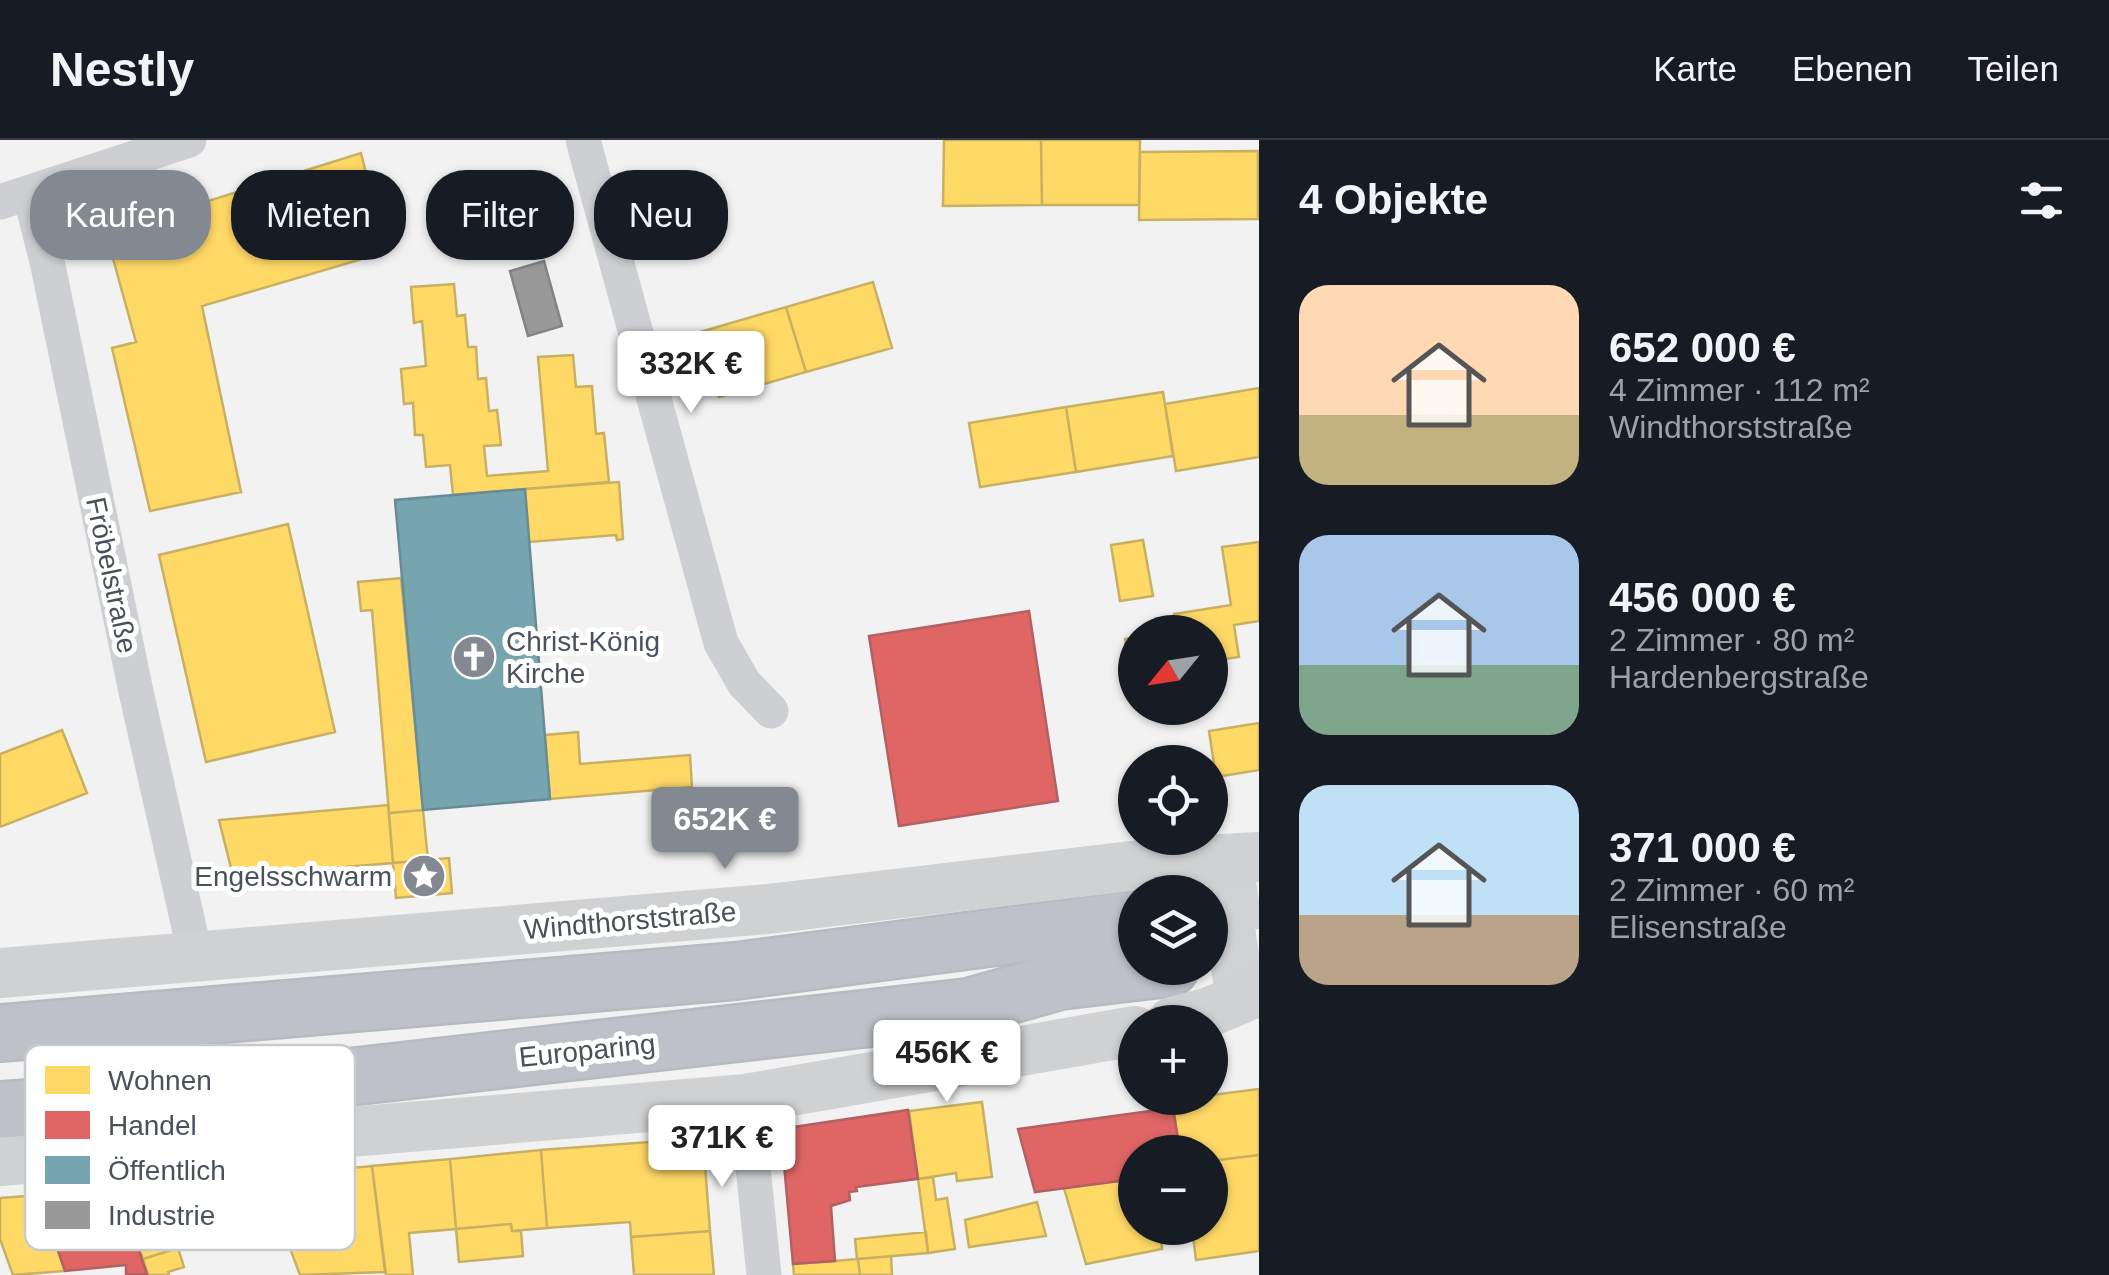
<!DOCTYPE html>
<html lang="de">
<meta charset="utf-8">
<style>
body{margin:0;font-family:Arial,sans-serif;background:#242831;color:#f1f3f6;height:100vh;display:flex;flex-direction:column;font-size:38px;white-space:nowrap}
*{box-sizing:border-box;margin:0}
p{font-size:32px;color:#9ea1a6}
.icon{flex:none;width:55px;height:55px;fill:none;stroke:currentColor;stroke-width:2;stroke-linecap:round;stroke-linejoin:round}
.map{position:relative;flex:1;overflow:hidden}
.drawer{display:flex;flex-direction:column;background:#171b24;width:850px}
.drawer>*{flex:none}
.top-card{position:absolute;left:30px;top:30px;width:950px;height:90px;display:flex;gap:20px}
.needle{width:65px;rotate:240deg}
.fabs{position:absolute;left:1118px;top:475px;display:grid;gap:20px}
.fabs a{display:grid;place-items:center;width:110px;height:110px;border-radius:50%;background:#171b24;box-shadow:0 2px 8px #0004;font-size:50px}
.price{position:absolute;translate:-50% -85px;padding:0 22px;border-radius:10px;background:#fff;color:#222;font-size:32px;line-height:65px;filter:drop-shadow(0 2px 5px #0008)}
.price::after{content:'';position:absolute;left:50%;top:60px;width:30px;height:22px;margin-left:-15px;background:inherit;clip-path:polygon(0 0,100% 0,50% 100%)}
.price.on{background:#848991;color:#fff}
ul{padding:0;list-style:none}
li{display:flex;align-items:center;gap:30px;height:250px;padding:0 40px}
li span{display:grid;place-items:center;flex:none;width:280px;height:200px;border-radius:30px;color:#555}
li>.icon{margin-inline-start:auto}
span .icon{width:120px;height:120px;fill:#fffc;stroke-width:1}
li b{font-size:42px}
h2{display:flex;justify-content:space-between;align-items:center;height:120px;padding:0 40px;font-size:42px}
.pill{padding:0 35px;border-radius:40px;background:#171b24;box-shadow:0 2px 8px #0004;font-size:35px;line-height:90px}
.pill.on{background:#848991;color:#fff}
header{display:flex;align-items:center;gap:60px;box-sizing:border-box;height:140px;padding:0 50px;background:#171b24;border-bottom:2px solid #363941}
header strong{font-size:48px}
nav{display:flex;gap:55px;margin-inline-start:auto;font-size:35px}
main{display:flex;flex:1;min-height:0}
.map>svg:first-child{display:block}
</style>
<header>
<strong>Nestly</strong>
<nav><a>Karte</a><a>Ebenen</a><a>Teilen</a></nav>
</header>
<main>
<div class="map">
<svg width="1259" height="1135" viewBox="0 0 1259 1135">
<rect width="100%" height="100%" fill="#f2f2f2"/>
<!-- homes -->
<path fill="#ffd966" stroke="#c8b063" stroke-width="2.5" d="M944 0H1041L1042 65 943 66Z
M1041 0H1140L1139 65H1042Z
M1258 11V79L1139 80 1140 12Z
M361 13 386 112 202 166 241 352 150 371 112 208 136 202 106 93Z
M873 142 892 208 806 232 786 167Z
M454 144 457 176 465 175 468 207H476L478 239 486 238 489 271 497 270 501 305 484 306 487 336 548 331 538 217 573 215 576 247 592 246 596 294 604 293 609 342 453 355 450 325 426 327 423 295H415L413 263 404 264 401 229 426 226 422 181 414 183 411 147Z
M786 167 806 232 719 257 700 192Z
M1259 248V317L1176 331 1165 264Z
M1163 252 1173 316 1076 332 1066 267Z
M1066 267 1076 332 980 347 969 283Z
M619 342 623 399 617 400 616 395 529 402 525 349Z
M288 384 335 592 206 622 159 415Z
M1143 400 1153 456 1120 461 1111 405Z
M1259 402V481L1234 485 1239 517 1210 521V492H1177L1174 474 1231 465 1222 407Z
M401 438 423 670 389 673 372 470 361 471 358 442Z
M1135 497V532L1130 533 1125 499Z
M1259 583V630L1216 637 1209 591Z
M62 590 87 653 0 687V614Z
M578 592 580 624 690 615 692 647 550 659 545 595Z
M388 665 393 723 233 736 219 680Z
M423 670 428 720 393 723 389 673Z
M449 718 452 753 396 758 393 723Z
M1259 949V1015L1210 1021V1012H1180L1172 960Z
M982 962 992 1037 957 1041 956 1033 918 1039 909 971Z
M703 998 710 1091 631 1097 630 1082 547 1088 541 1010Z
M541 1010 547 1088 512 1091 511 1084 456 1089 450 1019Z
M1259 1015V1111L1196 1120 1192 1088H1210V1021Z
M450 1019 456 1089 409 1093 413 1135H386L372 1026Z
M372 1026 385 1132 300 1135 263 1036Z
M933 1037 936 1060 947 1058 955 1109 928 1113 918 1039Z
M1135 1039V1088H1160L1162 1109 1086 1124 1064 1048Z
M164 1041 178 1108 143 1119 117 1046Z
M39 1055 65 1131 13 1135 0 1099V1058Z
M1037 1062 1046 1096 969 1107 965 1080Z
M511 1084 512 1091H521L523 1116 459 1122 456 1089Z
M710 1091 714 1135H634L631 1097Z
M926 1092 928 1113 857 1119 855 1099Z
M178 1108 184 1127 168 1132 169 1135H148L143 1119Z
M891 1116 892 1135H860L858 1119Z
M858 1119 860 1135H794L793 1124Z"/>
<!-- shops -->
<path fill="#e06666" stroke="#b36063" stroke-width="2.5" d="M1029 471 1058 661 899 686 869 496Z
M1173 968 1180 1012H1135V1039L1035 1052 1018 989Z
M908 970 918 1039 856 1047 857 1051 849 1052 850 1060 831 1066 835 1121 793 1124 782 1002 794 987Z
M117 1048 147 1134 126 1135V1125L65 1131 39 1055Z"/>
<!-- public -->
<path fill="#76a5af" stroke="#688c96" stroke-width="2.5" d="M525 349 550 659 423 670 395 360Z"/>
<!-- industry -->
<path fill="#999" stroke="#818387" stroke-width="2.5" d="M544 121 562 186 528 196 510 131Z"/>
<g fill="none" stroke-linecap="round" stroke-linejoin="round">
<!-- highway-tunnel -->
<path stroke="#d0d2d4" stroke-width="55" stroke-dasharray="55 28" stroke-linecap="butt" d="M1210 768 1259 761
M1210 822 1259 815"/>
<!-- highway casing -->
<g stroke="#b7bac0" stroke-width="60">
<path id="highway" d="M0 893 736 831 1135 779
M0 970 154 959 968 867 1060 841 1170 828"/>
</g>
<!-- street -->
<path stroke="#cdcfd2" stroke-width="35" d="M583 0 721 503 744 543 771 571
M30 54 48 126 135 547 195 814
M0 62 189 0
M746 959 764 1135"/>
<!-- secondary -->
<path stroke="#cfd1d3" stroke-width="50" d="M0 833 768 769 1165 722 1259 717
M1172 882 1207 873 1259 851
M0 1021 746 959 1135 891"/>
<!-- highway -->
<use href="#highway" stroke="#bec2c8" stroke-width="55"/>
</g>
<!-- icons -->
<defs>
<g id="church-disc" transform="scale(2.25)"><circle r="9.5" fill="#848991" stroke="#fff"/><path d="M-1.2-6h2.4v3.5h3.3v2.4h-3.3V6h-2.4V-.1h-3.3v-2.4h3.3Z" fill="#fff"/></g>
<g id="sight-disc" transform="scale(2.25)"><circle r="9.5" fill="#848991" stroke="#fff"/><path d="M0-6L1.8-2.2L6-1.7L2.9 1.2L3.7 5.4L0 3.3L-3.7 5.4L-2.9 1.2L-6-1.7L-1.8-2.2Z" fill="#fff"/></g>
</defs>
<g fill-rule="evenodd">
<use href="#church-disc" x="474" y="517"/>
<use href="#sight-disc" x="424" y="736"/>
</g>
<g text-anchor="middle" stroke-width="10" stroke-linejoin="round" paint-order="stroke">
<!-- street labels -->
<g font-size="28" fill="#49515d" stroke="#fff">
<text transform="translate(112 435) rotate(78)" y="10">Fröbelstraße</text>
<text transform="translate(630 780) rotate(-5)" y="10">Windthorststraße</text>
<text transform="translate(587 910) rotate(-6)" y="10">Europaring</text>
</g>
<!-- poi labels -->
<g font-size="28" fill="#49515d" stroke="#fff" text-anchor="start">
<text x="506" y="511">Christ-König<tspan x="506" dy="32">Kirche</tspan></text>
<text x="392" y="746" text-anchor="end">Engelsschwarm</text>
</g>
</g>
<!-- legend -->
<rect x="25" y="905" width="330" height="205" rx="15" fill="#fff" stroke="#c8cbce" stroke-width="2.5"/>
<rect x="45" y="926" width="45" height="28" fill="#ffd966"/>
<rect x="45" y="971" width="45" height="28" fill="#e06666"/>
<rect x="45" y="1016" width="45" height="28" fill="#76a5af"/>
<rect x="45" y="1061" width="45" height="28" fill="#999"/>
<g font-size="28" fill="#49515d">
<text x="108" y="950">Wohnen</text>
<text x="108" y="995">Handel</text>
<text x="108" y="1040">Öffentlich</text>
<text x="108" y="1085">Industrie</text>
</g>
</svg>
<div class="fabs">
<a><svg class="needle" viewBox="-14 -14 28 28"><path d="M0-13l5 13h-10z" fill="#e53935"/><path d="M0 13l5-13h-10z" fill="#9ea1a6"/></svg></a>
<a><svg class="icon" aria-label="locate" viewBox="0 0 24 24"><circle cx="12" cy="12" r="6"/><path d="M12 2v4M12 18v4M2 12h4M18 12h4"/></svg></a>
<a><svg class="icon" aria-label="layers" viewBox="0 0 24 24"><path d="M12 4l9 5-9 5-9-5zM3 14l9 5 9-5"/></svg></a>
<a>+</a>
<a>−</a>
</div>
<b class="price" style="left:691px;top:276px">332K €</b>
<b class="price on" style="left:725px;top:732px">652K €</b>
<b class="price" style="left:947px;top:965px">456K €</b>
<b class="price" style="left:722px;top:1050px">371K €</b>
<div class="top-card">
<a class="pill on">Kaufen</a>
<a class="pill">Mieten</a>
<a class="pill">Filter</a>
<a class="pill">Neu</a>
</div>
</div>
<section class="drawer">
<h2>4 Objekte<svg class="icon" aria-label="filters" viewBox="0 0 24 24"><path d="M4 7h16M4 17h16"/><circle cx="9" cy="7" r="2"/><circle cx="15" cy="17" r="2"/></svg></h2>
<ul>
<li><span style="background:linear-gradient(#ffd9b3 65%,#c2b280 0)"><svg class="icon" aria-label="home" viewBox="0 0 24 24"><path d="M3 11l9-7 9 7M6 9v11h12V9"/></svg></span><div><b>652 000 €</b><p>4 Zimmer · 112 m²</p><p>Windthorststraße</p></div></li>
<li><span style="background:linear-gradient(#a9c7e8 65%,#7fa58c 0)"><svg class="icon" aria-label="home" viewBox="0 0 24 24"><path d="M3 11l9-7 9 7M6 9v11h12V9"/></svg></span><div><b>456 000 €</b><p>2 Zimmer · 80 m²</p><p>Hardenbergstraße</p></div></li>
<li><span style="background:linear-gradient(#bfe0f5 65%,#b9a48a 0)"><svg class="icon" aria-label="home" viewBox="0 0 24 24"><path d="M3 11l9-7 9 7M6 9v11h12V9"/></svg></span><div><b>371 000 €</b><p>2 Zimmer · 60 m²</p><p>Elisenstraße</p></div></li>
</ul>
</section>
</main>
